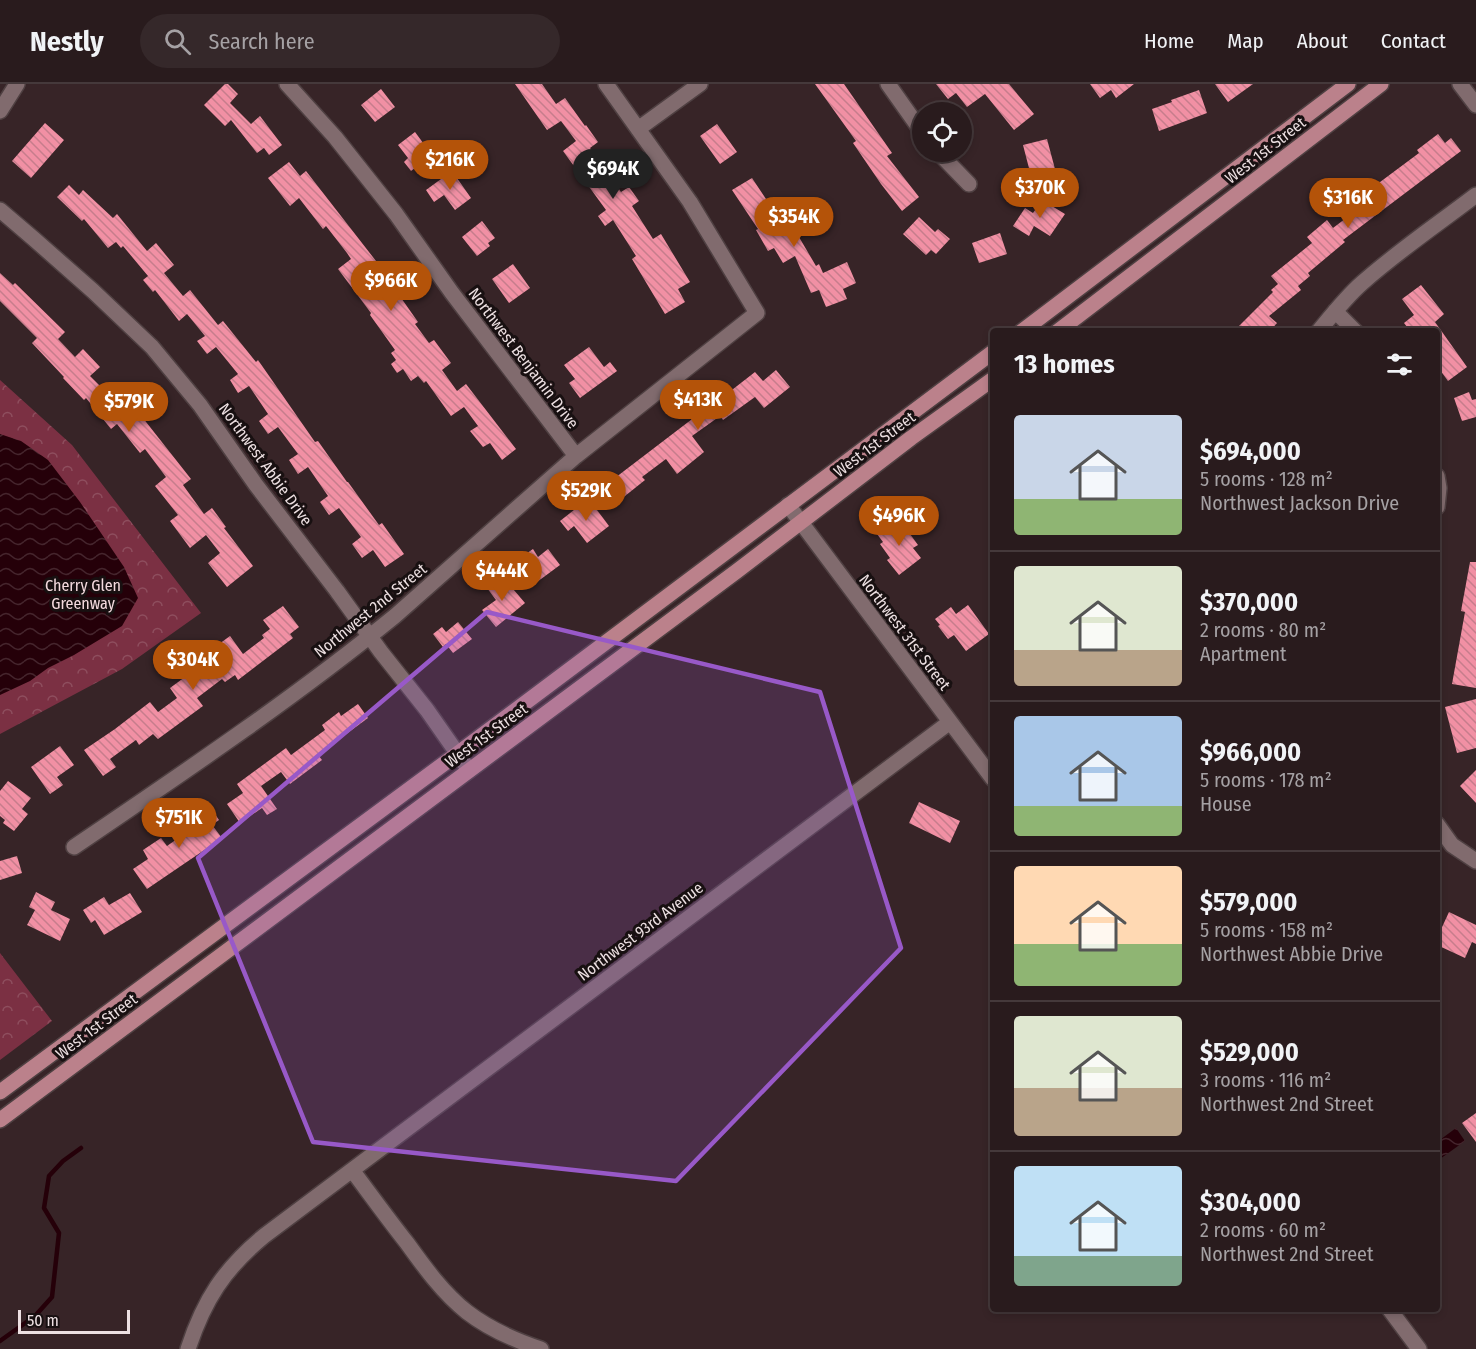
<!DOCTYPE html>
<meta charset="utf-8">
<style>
body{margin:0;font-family:"Fira Sans Condensed",sans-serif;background:#35282a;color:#f1f3f6;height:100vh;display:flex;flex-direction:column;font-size:22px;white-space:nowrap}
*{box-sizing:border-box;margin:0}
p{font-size:20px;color:#a5a1a4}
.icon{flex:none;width:33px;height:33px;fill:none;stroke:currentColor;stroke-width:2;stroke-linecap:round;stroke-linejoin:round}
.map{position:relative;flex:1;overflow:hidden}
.panel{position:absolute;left:990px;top:244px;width:450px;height:984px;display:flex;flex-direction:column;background:#291b1d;border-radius:6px;box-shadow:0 3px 9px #0003,0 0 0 2px #45393b}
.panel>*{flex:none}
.buttons{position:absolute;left:912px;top:18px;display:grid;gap:12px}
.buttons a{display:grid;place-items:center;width:60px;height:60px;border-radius:50%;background:#291b1d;box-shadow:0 3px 9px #0003,0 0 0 2px #45393b;font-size:30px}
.scale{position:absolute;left:18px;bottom:15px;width:112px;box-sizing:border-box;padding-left:6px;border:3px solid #ede0e2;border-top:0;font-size:16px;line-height:21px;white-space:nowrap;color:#ede0e2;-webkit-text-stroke:4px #181011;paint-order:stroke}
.price{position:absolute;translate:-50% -51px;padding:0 14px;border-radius:21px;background:#b45309;color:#fff;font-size:20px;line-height:39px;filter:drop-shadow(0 2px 3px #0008)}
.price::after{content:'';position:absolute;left:50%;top:36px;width:18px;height:14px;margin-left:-9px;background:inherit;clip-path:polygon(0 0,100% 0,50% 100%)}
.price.on{background:#222;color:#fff}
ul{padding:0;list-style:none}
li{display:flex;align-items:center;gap:18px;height:150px;padding:0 24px}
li+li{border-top:2px solid #45393b}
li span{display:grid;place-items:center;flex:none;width:168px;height:120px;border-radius:6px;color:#555}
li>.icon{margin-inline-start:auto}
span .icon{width:72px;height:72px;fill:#fffc;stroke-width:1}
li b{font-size:26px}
h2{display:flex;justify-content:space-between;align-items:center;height:72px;padding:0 24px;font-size:26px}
header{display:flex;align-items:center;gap:36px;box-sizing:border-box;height:84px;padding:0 30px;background:#291b1d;border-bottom:2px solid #45393b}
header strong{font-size:28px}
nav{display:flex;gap:33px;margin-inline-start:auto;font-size:21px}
.search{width:420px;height:54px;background:#35282a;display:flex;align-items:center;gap:15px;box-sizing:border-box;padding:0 21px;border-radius:33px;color:#a5a1a4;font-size:22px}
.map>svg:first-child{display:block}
</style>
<header>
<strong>Nestly</strong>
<div class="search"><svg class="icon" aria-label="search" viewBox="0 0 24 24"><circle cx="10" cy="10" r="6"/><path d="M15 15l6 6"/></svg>Search here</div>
<nav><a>Home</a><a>Map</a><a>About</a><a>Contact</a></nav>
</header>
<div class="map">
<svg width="1476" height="1265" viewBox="0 0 1476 1265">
<defs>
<pattern id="park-crowns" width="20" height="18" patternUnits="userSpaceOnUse" patternTransform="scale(1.5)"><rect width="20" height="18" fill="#7b3043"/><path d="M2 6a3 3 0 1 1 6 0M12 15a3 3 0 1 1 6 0" fill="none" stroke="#8e4e5e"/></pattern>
<pattern id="water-waves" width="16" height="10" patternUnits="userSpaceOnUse" patternTransform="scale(1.5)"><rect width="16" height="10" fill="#250009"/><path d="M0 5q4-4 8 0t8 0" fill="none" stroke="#45252d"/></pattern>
<pattern id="building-back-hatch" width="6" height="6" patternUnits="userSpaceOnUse" patternTransform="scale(1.5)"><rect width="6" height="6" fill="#f190a4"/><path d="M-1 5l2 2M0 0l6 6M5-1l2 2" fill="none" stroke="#c67d8c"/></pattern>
</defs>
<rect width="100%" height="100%" fill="#372427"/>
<!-- park -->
<path fill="url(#park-crowns)" d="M0 296 72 361 201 529 122 585 0 650Z
M0 869 52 937 0 976Z"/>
<!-- water -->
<path fill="url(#water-waves)" d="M0 350 21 357 48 376 80 418 124 483 138 514 122 542 74 571 48 584 30 597 0 611Z
M1456 1044 1465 1057 1440 1075 1437 1072V1058Z"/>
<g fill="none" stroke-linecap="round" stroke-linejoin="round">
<!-- stream -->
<path stroke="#250009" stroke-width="4.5" d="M0 1257 35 1232 52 1213 59 1149 44 1124 49 1092 63 1077 81 1064"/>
</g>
<!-- building -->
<path fill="url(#building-back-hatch)" d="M225 0H228L238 10 230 19 251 40 260 32 282 61 269 71 264 64 257 69 231 36 225 42 204 21Z
M515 0H542L556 20 565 14 585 42 586 41 598 58 590 64 603 82 621 108 629 103 639 117 632 122 653 155 661 150 690 198 678 205 685 218 665 230 632 175 636 172 613 136 605 142 598 132 606 126 563 67 576 57 561 37 547 46Z
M815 0H844L892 69 887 72 919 113 902 127 881 100 853 59 856 57Z
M936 0H1009L1034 30 1014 46 985 10 967 23 956 9 948 15Z
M1090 0H1134L1116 14 1111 6 1100 14Z
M1215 0H1253L1228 18Z
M381 5 395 23 375 38 361 21Z
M1199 6 1207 29 1159 47 1152 25 1172 18 1171 16Z
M45 39 64 56 31 94 12 77Z
M717 40 737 68 720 80 700 52Z
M415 48 432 71 411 87 404 78 408 74 398 61Z
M1438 50 1445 59 1451 54 1461 67 1343 156 1345 158 1308 189 1310 192 1298 202 1301 206 1269 232 1277 239 1269 248H1233L1273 208 1271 206 1278 200 1271 192 1312 159 1307 153 1327 136 1333 144 1354 128 1347 119 1366 105 1368 107 1419 69 1417 66Z
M1047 55 1055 85 1031 92 1023 61Z
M289 78 300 92 306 87 376 177 368 183 386 206 392 201 418 238 415 240 429 259 434 256 451 279 442 286 457 307 466 300 516 365 502 376 490 359 483 363 470 347 478 342 464 323 451 332 426 297 424 299 418 292 411 297 403 285 397 289 391 280 396 276 391 269 395 266 370 231 371 229 338 185 351 175 347 169 326 142 323 145 299 114 290 122 268 94Z
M452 87 471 114 455 126 444 111 434 118 426 106Z
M752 94 768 118 761 123 774 146 789 136 816 182 819 180 823 189 847 178 856 199 843 205 847 215 826 223 819 206 811 209 795 172 783 179 774 164 768 167 756 146 758 145 732 106Z
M69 101 79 111 83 106 113 134 117 130 147 167 156 159 174 181 164 189 183 212 190 206 218 241 223 237 256 278 258 276 315 358 318 357 347 398H348L379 441 382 439 404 470 385 483 373 466 362 474 352 460 361 453 339 424 329 431 320 418 328 412 308 383 298 390 289 376 298 370 278 343 268 350 259 337 268 330 249 302 238 309 230 296 238 290 216 263 207 270 197 257 205 252 187 230 179 237 155 206 153 208 143 196 148 192 123 162 121 164 116 158 108 164 84 135 82 137 57 113Z
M1042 116 1065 130 1050 152 1034 142 1029 152 1013 142 1025 124 1033 129Z
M919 133 935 148 938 145 950 155 936 170 931 166 926 171 903 150Z
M482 137 495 154 488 159 490 162 477 172 462 153Z
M1000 149 1007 170 979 179 972 159Z
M513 180 530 204 509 219 492 195Z
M0 189 13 201 15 199 65 248 58 255 75 273 83 265 100 283 90 292 107 309 110 307 117 316 124 310 191 395 183 401 204 430 212 424 226 443 224 444 253 482 227 503 208 479 220 469 206 451 190 464 170 437 178 431 155 402 166 393 145 365 140 369 117 340 111 345 86 314 84 316 63 294 64 293 32 259 37 254 0 217Z
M1421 201 1444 230 1435 238 1467 283 1448 297 1437 282V248H1411L1404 239 1414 231 1402 215Z
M589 263 604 283 610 278 617 287 580 314 569 299 575 295 564 281Z
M776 286 790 303 764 324 755 313 723 336 720 332 692 352 704 368 677 390 666 375 642 393 645 396 620 416 607 400 700 329 699 327 727 307 728 309 755 288 763 297Z
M1469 308 1472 316 1476 315V333L1462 337 1454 314Z
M591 418 609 442 587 459 574 442 568 447 560 437 579 422 582 425Z
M896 436 903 444 905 443 918 461 913 464 921 474 899 491 887 476 890 474 880 460 883 458 877 450Z
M533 465 538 473 548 465 560 481 537 498 520 474Z
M1470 478H1476V604L1452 600 1465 528 1461 527Z
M502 492 525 519 496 543 482 526 496 516 487 504Z
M968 521 989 550 966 567 954 551 948 555 938 542 940 541 935 535 951 523 956 530Z
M283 522 299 543 290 550 293 554 238 596 235 591 225 598 222 595 197 614 203 622 158 655 153 650 139 661 136 656 110 675 116 683 103 692 84 666 115 645 150 618 158 628 177 614 170 604 208 576 204 571 230 552 243 570 264 554 262 551 270 545 263 536Z
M458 538 472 555 453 569 446 560 443 563 433 550 442 543 446 548Z
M1476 615V664L1457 669 1445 623Z
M358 620 368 634 318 671 322 676 290 700 281 688 261 702 277 725 267 731 262 724 240 739 227 720 243 709 237 700 286 664 291 671 325 646 322 641 339 628 341 632Z
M60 662 74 681 57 693 63 701 50 710 31 683Z
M1476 686V719L1460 702Z
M8 697 31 714 22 725 28 730 14 747 3 739 5 736 0 732V707Z
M919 718 960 737 950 759 909 739Z
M209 721 219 736 212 741 222 754 147 805 133 785 148 775 143 766 161 754 167 762 194 743 188 735Z
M17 772 22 789 0 796V777Z
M36 808 55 818 51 826 70 835 60 857 27 841 35 826 29 823Z
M130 809 142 828 104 851 95 836 91 839 83 826 104 813 109 821Z
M1449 828 1476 841V860L1472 858 1465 874 1437 861V854Z
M1476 1029V1058L1462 1039Z"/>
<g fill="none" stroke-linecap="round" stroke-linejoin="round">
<!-- minor casing -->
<g stroke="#4f4042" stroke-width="18">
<path id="minor" d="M287 0 335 53 396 130 452 209 576 372
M888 0 922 48
M1460 0 1476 21
M0 27 17 0
M638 45 700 0
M938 68 969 100
M0 126 34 155 93 207 152 263 200 321 256 401 337 507 381 568 427 626 469 686
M1335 227 1356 248
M1318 248C1332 231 1346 213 1362 199 1398 167 1438 140 1476 111
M1437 392 1439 404 1437 423
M788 421 993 695
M1437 740 1452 761 1476 777
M74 763C183 689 293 615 395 532L576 372 757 229 690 118 606 0
M352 1086C370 1110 388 1135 407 1159 425 1184 443 1209 467 1228 489 1245 514 1256 541 1265
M1390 1226 1419 1265
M188 1265C204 1216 224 1185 264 1152L950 638"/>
</g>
<!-- major casing -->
<g stroke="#4f4042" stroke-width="18">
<path id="major" d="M1021 248 1348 0
M1057 248 1381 0
M0 1008 457 670 993 268
M0 1036 737 487 911 354 993 295"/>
</g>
<!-- minor -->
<use href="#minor" stroke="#816b6e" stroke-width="15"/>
<!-- major -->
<use href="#major" stroke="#bb818b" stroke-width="15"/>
</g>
<!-- marked area -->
<path fill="#9859c8" fill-opacity="0.2" stroke="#9859c8" stroke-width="4.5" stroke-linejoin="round" d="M487 528 820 608 901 864 676 1097 313 1058 198 774Z"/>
<g text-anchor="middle" stroke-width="6" stroke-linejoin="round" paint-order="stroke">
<!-- street labels -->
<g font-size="16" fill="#ede0e2" stroke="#181011">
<text transform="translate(1265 66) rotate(-38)" y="6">West 1st Street</text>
<text transform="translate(524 274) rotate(53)" y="6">Northwest Benjamin Drive</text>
<text transform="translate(874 360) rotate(-37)" y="6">West 1st Street</text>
<text transform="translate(266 380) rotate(54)" y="6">Northwest Abbie Drive</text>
<text transform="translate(370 526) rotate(-39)" y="6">Northwest 2nd Street</text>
<text transform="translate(905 548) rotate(53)" y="6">Northwest 31st Street</text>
<text transform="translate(486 651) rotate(-36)" y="6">West 1st Street</text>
<text transform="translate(640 847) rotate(-37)" y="6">Northwest 93rd Avenue</text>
<text transform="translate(96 942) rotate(-37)" y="6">West 1st Street</text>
</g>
<!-- park labels -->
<g font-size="16" fill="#f4dade" stroke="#181011">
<text x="83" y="507">Cherry Glen<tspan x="83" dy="18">Greenway</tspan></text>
</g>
</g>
</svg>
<div class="buttons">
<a><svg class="icon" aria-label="locate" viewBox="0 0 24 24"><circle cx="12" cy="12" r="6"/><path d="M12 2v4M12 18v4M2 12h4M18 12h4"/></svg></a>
</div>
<div class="scale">50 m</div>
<b class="price" style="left:450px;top:107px">$216K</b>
<b class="price on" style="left:613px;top:116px">$694K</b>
<b class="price" style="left:1040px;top:135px">$370K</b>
<b class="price" style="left:1348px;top:145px">$316K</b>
<b class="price" style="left:794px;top:164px">$354K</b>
<b class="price" style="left:391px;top:228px">$966K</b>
<b class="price" style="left:698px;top:347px">$413K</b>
<b class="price" style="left:129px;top:349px">$579K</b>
<b class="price" style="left:586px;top:438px">$529K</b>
<b class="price" style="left:899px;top:463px">$496K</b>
<b class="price" style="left:502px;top:518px">$444K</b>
<b class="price" style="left:193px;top:607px">$304K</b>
<b class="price" style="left:179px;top:765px">$751K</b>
<section class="panel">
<h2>13 homes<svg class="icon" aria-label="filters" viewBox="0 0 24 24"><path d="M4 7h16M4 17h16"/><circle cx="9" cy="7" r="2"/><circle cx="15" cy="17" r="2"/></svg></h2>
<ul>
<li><span style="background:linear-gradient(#c9d6e8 70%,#8fb573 0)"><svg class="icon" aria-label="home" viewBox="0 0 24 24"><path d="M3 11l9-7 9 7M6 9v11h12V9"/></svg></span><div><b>$694,000</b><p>5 rooms · 128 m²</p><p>Northwest Jackson Drive</p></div></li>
<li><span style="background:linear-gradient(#dfe7d0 70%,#b9a48a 0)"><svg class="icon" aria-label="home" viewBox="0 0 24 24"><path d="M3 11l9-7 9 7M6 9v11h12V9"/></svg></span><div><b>$370,000</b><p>2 rooms · 80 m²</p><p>Apartment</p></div></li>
<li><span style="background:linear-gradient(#a9c7e8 75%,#8fb573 0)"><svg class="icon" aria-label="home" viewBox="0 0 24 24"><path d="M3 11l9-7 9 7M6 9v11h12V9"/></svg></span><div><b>$966,000</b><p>5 rooms · 178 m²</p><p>House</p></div></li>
<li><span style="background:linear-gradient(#ffd9b3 65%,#8fb573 0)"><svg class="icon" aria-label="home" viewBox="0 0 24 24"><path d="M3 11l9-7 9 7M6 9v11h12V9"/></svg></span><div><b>$579,000</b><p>5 rooms · 158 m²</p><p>Northwest Abbie Drive</p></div></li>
<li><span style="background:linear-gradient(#dfe7d0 60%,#b9a48a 0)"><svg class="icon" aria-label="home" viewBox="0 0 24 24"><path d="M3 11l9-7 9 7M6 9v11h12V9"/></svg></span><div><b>$529,000</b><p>3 rooms · 116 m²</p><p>Northwest 2nd Street</p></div></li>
<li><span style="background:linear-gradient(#bfe0f5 75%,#7fa58c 0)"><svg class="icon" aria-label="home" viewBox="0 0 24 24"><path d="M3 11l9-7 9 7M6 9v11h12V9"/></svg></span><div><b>$304,000</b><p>2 rooms · 60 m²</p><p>Northwest 2nd Street</p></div></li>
</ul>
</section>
</div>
